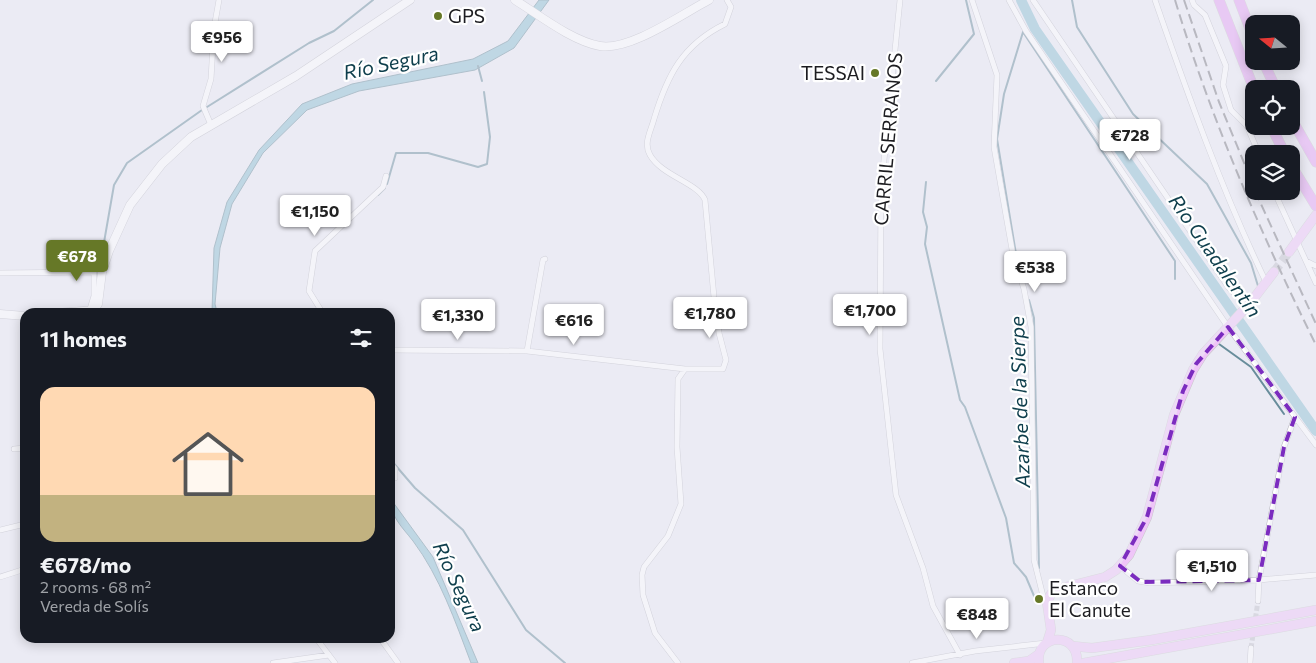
<!DOCTYPE html>
<meta charset="utf-8">
<style>
body{margin:0;font-family:Commissioner,sans-serif;background:#242831;color:#f1f3f6;height:100vh;display:flex;flex-direction:column;font-size:19px;white-space:nowrap}
*{box-sizing:border-box;margin:0}
p{font-size:16px;color:#9ea1a6}
.icon{flex:none;width:28px;height:28px;fill:none;stroke:currentColor;stroke-width:2;stroke-linecap:round;stroke-linejoin:round}
.map{position:relative;flex:1;overflow:hidden}
.drawer{position:absolute;left:20px;top:308px;width:375px;height:335px;display:flex;flex-direction:column;background:#171b24;border-radius:15px;box-shadow:0 2px 12px #0003}
.drawer>*{flex:none}
.needle{width:32px;rotate:288deg}
.buttons{position:absolute;left:1245px;top:15px;display:grid;gap:10px}
.buttons a{display:grid;place-items:center;width:55px;height:55px;border-radius:10px;background:#171b24;box-shadow:0 2px 12px #0003;font-size:25px}
.price{position:absolute;translate:-50% -42px;padding:0 11px;border-radius:5px;background:#fff;color:#222;font-size:16px;line-height:32px;filter:drop-shadow(0 1px 2px #0008)}
.price::after{content:'';position:absolute;left:50%;top:30px;width:15px;height:11px;margin-left:-8px;background:inherit;clip-path:polygon(0 0,100% 0,50% 100%)}
.price.active{background:#667827;color:#fff}
ul{padding:0;list-style:none}
li{display:grid;align-content:center;gap:10px;height:265px;padding:0 20px}
li span{display:grid;place-items:center;height:155px;border-radius:15px;color:#555}
li>.icon{margin-inline-start:auto}
span .icon{width:90px;height:90px;fill:#fffc;stroke-width:1}
li b{font-size:21px}
h2{display:flex;justify-content:space-between;align-items:center;height:60px;padding:0 20px;font-size:21px}
.map>svg:first-child{display:block}
</style>
<div class="map">
<svg width="1316" height="663" viewBox="0 0 1316 663">
<rect width="100%" height="100%" fill="#ebebf4"/>
<!-- water -->
<path fill="#89bed0" stroke="#688d9b" d="M539 0H549L514 48 475 70 359 91 307 110 263 153 232 204 220 248 215 304 217 312H212L214 248 227 202 259 150 302 104 352 84 473 59 508 41Z
M390 498 433 557 478 663H471C455 621 440 577 413 541 402 527 390 516 390 498Z"/>
<g fill="none" stroke-linecap="round" stroke-linejoin="round">
<!-- stream -->
<path stroke="#688d9b" stroke-width="2" d="M1072 0 1077 27 1133 114 1207 184 1251 263 1258 286
M1023 32 1175 261V279
M478 66 482 81
M936 81 974 34 966 0
M207 107 309 43 334 31 373 0
M926 182 923 212 927 227 925 244 960 400 965 407 1006 518 1014 563 1026 577 1037 603
M387 184 396 153H428L478 167 487 164 490 137 484 92
M378 195 385 188
M1017 260 997 139 1004 94 1023 32
M99 271 114 185 127 163 202 110
M1029 300 1034 318 1039 568
M1219 344 1251 367 1284 414
M390 459 415 488 463 530 526 630 565 663"/>
<!-- river -->
<path stroke="#89bed0" stroke-width="10" d="M1021 0 1035 29 1316 431"/>
<!-- street-tunnel -->
<path stroke="#c2c2ca" stroke-width="5" stroke-dasharray="5 2.5" stroke-linecap="butt" d="M1251 648 1258 601"/>
<!-- primary-tunnel -->
<path stroke="#c2c2ca" stroke-width="9" stroke-dasharray="9 4.5" stroke-linecap="butt" d="M1274 272 1289 252"/>
<!-- street casing -->
<g stroke="#b6b6be" stroke-width="6">
<path id="street" d="M900 0 881 190 880 349 896 495 923 568 933 606 960 655
M972 0 997 75 994 147 1013 255 1024 289 1031 327 1034 560 1043 596 1047 601
M1009 0 1026 31 1228 327 1316 445
M1033 0 1229 288 1247 307
M1155 0C1188 95 1222 191 1266 282
M1192 0 1194 5 1205 15 1226 66 1223 85 1231 110 1247 126 1259 154
M211 125 203 106 211 79 214 28 219 0
M1274 191 1316 283
M545 259 543 260 527 351 685 369
M1306 261 1316 266
M0 273 94 272V296L90 309 49 312
M322 312 309 291 315 251 383 187 386 176
M390 350 527 351
M14 449 25 448
M390 463 395 469V478
M0 530 25 524
M1120 566 1138 581 1150 583 1259 580 1316 575
M0 577 25 569
M1258 601 1259 580 1284 447 1295 417
M316 638 335 663
M380 638 398 663
M273 663 329 655
M678 663 655 633 643 595 642 575 644 567 668 536 681 504 677 447 678 379 685 369H723L726 360 719 333 714 297 705 200C698 183 662 176 650 155 643 143 651 131 654 119 667 76 682 45 725 24L731 7 727 0
M912 663 975 651 1046 643
M1250 663 1251 648"/>
</g>
<!-- secondary casing -->
<g stroke="#b6b6be" stroke-width="9">
<path id="secondary" d="M515 0C539 15 572 41 600 46 630 51 682 14 709 0
M92 312 98 304 102 272 109 251 130 205 162 164 191 137 296 76 410 0
M0 314 25 316"/>
</g>
<!-- primary casing -->
<g stroke="#c9c9c9" stroke-width="10">
<path id="primary" d="M1289 252 1316 215
M1047 643 1051 630 1047 602 1051 594 1058 589 1105 577 1116 570 1129 555 1147 517 1174 415 1193 370 1203 354 1251 302 1274 272
M1072 646 1092 648 1151 640 1316 610
M1014 663 1029 661 1039 654
M1039 663C1035 633 1079 631 1077 663
M1084 663 1316 621"/>
</g>
<!-- highway casing -->
<g stroke="#c9c9c9" stroke-width="11">
<path id="highway" d="M1219 0 1254 89
M1239 0 1254 39
M1263 61 1276 89
M1291 118 1316 162
M1271 126 1285 154
M1291 165 1316 206"/>
</g>
<!-- street -->
<use href="#street" stroke="#fff" stroke-width="5"/>
<!-- secondary -->
<use href="#secondary" stroke="#fff" stroke-width="8"/>
<!-- primary -->
<use href="#primary" stroke="#efc5f8" stroke-width="9"/>
<!-- highway -->
<use href="#highway" stroke="#e59ff3" stroke-width="10"/>
<!-- rail -->
<path stroke="#7a7a81" stroke-width="2" stroke-dasharray="10 5" stroke-linecap="butt" d="M1175 0C1211 119 1261 234 1316 345
M1184 0 1219 102 1254 187
M1255 191 1316 324"/>
</g>
<!-- marked area -->
<path d="M0 0H1316V663H0ZM1228 327 1295 417 1284 447 1259 580 1141 582 1120 566 1147 517 1183 391 1196 364Z" fill="#ebebf4" fill-opacity=".55" fill-rule="evenodd"/>
<path fill="none" stroke="#7b2cbf" stroke-width="4" stroke-dasharray="10 6" stroke-linejoin="round" d="M1228 327 1295 417 1284 447 1259 580 1141 582 1120 566 1147 517 1183 391 1196 364Z"/>
<!-- markers -->
<g fill="#667827" stroke="#fff" stroke-width="2">
<circle cx="438" cy="16" r="5"/>
<circle cx="875" cy="73" r="5"/>
<circle cx="1039" cy="599" r="5"/>
</g>
<g text-anchor="middle" stroke-width="4.5" stroke-linejoin="round" paint-order="stroke">
<!-- poi labels -->
<g font-size="19" fill="#1c1c20" stroke="#fff" text-anchor="start">
<text x="448" y="23">GPS</text>
<text x="865" y="80" text-anchor="end">TESSAI</text>
<text x="1049" y="595">Estanco<tspan x="1049" dy="22">El Canute</tspan></text>
</g>
<!-- street labels -->
<g font-size="19" fill="#1c1c20" stroke="#fff">
<text transform="translate(888 139) rotate(-85)" y="7">CARRIL SERRANOS</text>
</g>
<!-- water labels -->
<g font-size="20" font-style="italic" fill="#0e3e4c" stroke="#fff">
<text transform="translate(391 63) rotate(-12)" y="7">Río Segura</text>
<text transform="translate(1215 256) rotate(55)" y="7">Río Guadalentín</text>
<text transform="translate(1020 402) rotate(-92)" y="7">Azarbe de la Sierpe</text>
<text transform="translate(459 587) rotate(65)" y="7">Río Segura</text>
</g>
</g>
</svg>
<div class="buttons">
<a><svg class="needle" viewBox="-14 -14 28 28"><path d="M0-13l5 13h-10z" fill="#e53935"/><path d="M0 13l5-13h-10z" fill="#9ea1a6"/></svg></a>
<a><svg class="icon" aria-label="locate" viewBox="0 0 24 24"><circle cx="12" cy="12" r="6"/><path d="M12 2v4M12 18v4M2 12h4M18 12h4"/></svg></a>
<a><svg class="icon" aria-label="layers" viewBox="0 0 24 24"><path d="M12 4l9 5-9 5-9-5zM3 14l9 5 9-5"/></svg></a>
</div>
<b class="price" style="left:222px;top:63px">€956</b>
<b class="price" style="left:1130px;top:161px">€728</b>
<b class="price" style="left:315px;top:237px">€1,150</b>
<b class="price active" style="left:77px;top:282px">€678</b>
<b class="price" style="left:1035px;top:293px">€538</b>
<b class="price" style="left:870px;top:336px">€1,700</b>
<b class="price" style="left:710px;top:339px">€1,780</b>
<b class="price" style="left:458px;top:341px">€1,330</b>
<b class="price" style="left:574px;top:346px">€616</b>
<b class="price" style="left:1212px;top:592px">€1,510</b>
<b class="price" style="left:977px;top:640px">€848</b>
<section class="drawer">
<h2>11 homes<svg class="icon" aria-label="filters" viewBox="0 0 24 24"><path d="M4 7h16M4 17h16"/><circle cx="9" cy="7" r="2"/><circle cx="15" cy="17" r="2"/></svg></h2>
<ul>
<li><span style="background:linear-gradient(#ffd9b3 70%,#c2b280 0)"><svg class="icon" aria-label="home" viewBox="0 0 24 24"><path d="M3 11l9-7 9 7M6 9v11h12V9"/></svg></span><div><b>€678/mo</b><p>2 rooms · 68 m²</p><p>Vereda de Solís</p></div></li>
</ul>
</section>
</div>
